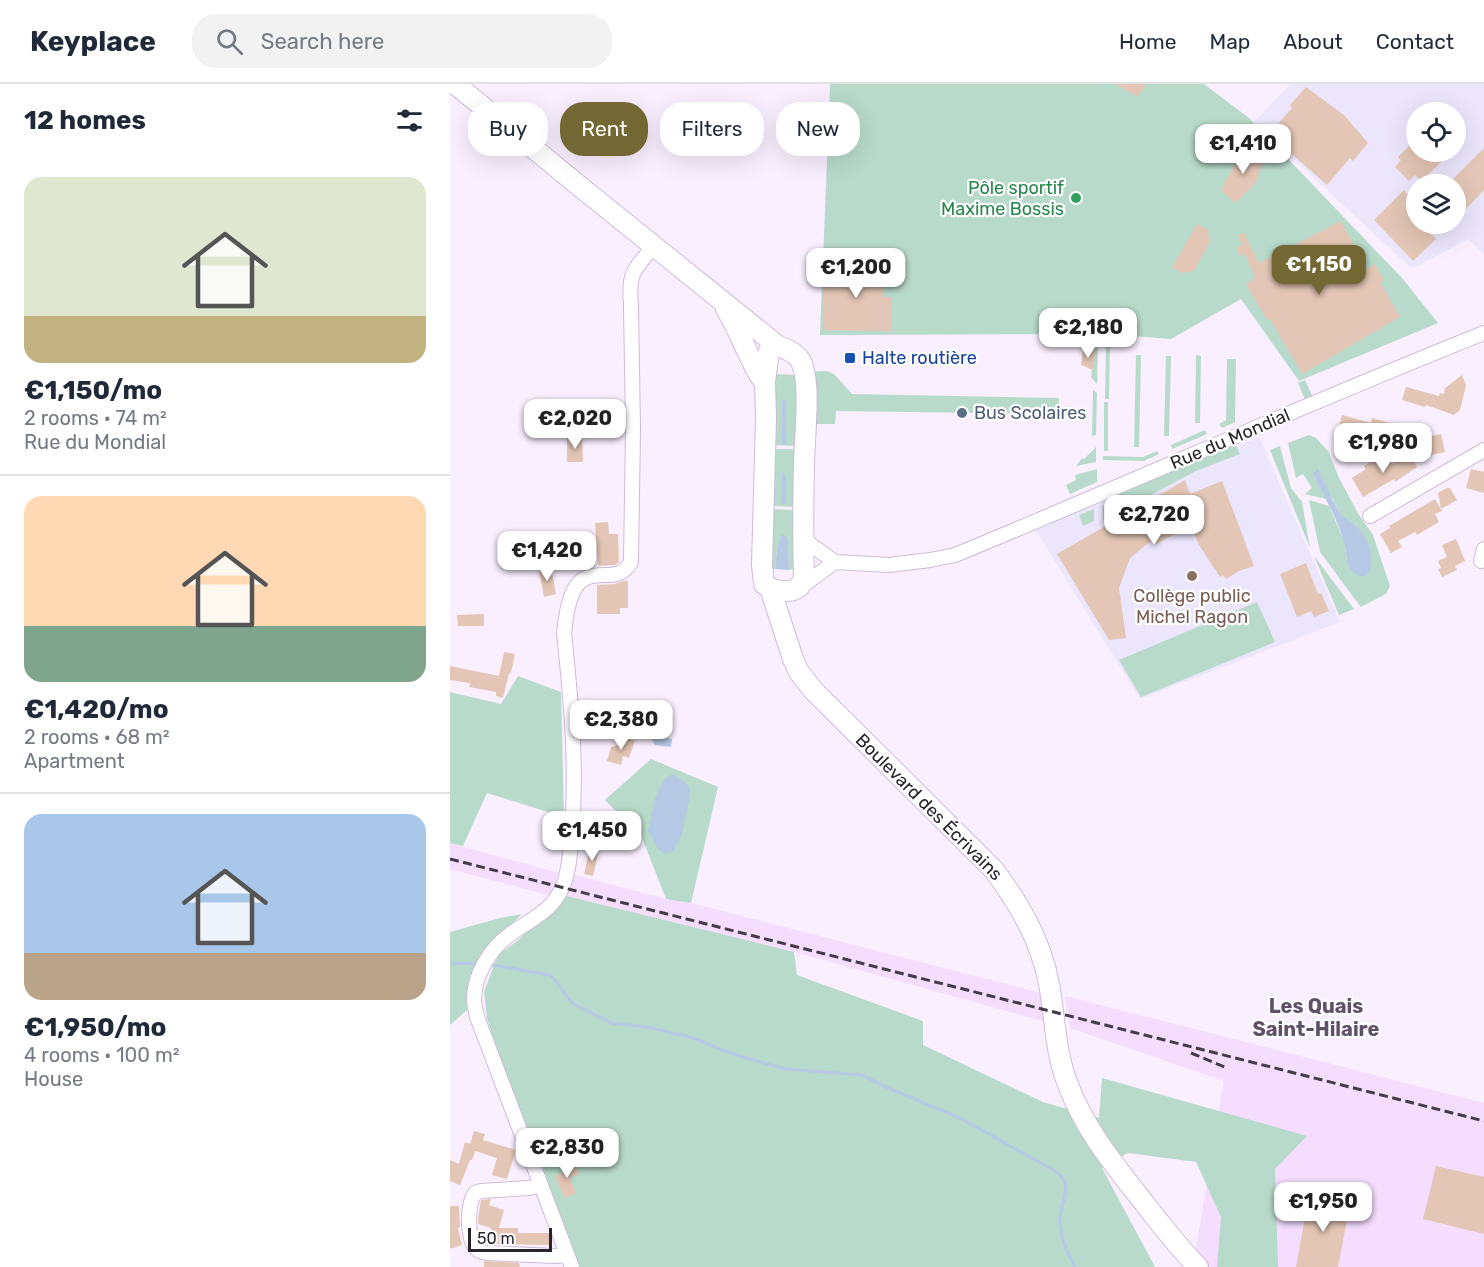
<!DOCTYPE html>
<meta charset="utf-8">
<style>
body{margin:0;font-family:Rubik,sans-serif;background:#f2f2f3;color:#1f2937;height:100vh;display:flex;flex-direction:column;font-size:22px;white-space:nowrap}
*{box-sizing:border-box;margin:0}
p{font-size:20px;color:#747a83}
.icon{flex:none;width:33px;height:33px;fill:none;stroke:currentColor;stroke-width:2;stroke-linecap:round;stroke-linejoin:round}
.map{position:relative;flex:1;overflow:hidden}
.panel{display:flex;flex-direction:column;background:#fff;width:450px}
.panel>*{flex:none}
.banner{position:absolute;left:18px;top:18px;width:570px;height:54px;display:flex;gap:12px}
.fabs{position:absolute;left:956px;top:18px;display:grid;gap:12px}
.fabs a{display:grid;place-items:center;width:60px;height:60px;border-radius:50%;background:#fff;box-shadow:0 6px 24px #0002;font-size:30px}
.scale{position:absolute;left:18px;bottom:15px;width:84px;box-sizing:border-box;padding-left:6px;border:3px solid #2a232d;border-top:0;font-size:16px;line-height:21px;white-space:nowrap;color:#2a232d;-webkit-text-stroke:4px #fff;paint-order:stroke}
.price{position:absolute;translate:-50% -51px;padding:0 14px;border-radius:12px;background:#fff;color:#222;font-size:20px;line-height:39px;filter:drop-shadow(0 2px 3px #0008)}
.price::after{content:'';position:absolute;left:50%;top:36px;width:18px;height:14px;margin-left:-9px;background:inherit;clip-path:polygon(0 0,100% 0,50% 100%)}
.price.active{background:#736734;color:#fff}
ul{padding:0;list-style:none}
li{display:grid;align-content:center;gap:12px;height:318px;padding:0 24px}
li+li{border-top:2px solid #e0e1e3}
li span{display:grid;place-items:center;height:186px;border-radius:18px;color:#555}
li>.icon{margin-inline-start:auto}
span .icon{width:108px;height:108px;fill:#fffc;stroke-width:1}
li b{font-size:26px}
h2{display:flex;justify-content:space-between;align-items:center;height:72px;padding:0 24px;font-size:26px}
.chip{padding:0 21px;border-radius:24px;background:#fff;box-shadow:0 6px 24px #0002;font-size:21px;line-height:54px}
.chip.active{background:#736734;color:#fff}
header{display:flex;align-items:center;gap:36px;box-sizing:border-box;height:84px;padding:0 30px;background:#fff;border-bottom:2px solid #e0e1e3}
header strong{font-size:28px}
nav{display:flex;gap:33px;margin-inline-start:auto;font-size:21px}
.search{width:420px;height:54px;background:#f2f2f3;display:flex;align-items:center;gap:15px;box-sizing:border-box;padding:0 21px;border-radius:24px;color:#747a83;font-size:22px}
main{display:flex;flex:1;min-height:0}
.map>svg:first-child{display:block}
</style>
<header>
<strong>Keyplace</strong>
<div class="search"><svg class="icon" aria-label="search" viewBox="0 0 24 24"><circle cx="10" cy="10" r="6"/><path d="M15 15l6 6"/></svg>Search here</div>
<nav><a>Home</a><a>Map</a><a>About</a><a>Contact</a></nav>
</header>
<main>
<section class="panel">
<h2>12 homes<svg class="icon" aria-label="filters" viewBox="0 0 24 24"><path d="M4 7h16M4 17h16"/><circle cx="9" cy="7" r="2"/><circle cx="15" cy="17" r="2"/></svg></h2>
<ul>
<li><span style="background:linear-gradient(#dfe7d0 75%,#c2b280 0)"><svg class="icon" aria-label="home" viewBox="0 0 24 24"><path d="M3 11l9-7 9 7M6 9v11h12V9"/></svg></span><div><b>€1,150/mo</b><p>2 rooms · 74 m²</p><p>Rue du Mondial</p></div></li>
<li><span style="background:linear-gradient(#ffd9b3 70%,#7fa58c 0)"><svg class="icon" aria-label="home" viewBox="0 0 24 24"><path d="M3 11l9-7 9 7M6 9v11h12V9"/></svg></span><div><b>€1,420/mo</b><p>2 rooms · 68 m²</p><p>Apartment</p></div></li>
<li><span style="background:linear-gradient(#a9c7e8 75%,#b9a48a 0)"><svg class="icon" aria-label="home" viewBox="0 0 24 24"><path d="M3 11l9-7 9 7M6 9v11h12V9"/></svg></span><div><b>€1,950/mo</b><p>4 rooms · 100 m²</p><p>House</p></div></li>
</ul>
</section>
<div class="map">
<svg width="1034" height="1183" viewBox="0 0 1034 1183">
<rect width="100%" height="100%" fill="#faefff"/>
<!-- built -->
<path fill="#f4ddfe" d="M0 759 108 789 102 812 0 785Z
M122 790 216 815 241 819 591 909 596 938 344 868 117 812Z
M615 912 1034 1019V1183H743L774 997 620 944Z"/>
<!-- education -->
<path fill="#ebe6fc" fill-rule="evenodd" d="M841 0H1034V171L1018 155 962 185 804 38ZM966 28H1005V68H966ZM966 100H1005V140H966Z
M809 353 890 538 690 615 585 445Z"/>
<!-- green -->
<path fill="#b8daca" d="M380 0H754L799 34 952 194 988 239 849 297 791 215 721 255 658 250 370 251Z
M656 262H660L659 315H655Z
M644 263H648L647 300 641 293Z
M686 271H691L689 363H684Z
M746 271 751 272 750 339H745Z
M716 272H721L719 352H714Z
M777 275H786L785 338 772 344 769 340 776 336Z
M376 287 384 290 402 310 609 314 608 330 386 327 385 340H359V288Z
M322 290 349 291 348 362 321 361Z
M855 296 863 314 856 318 848 299Z
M643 306 647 309 646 351 642 352Z
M654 318H658V367H654Z
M755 346 757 350 722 365 721 361Z
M859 351 866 354 878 367 890 396 909 431 923 451 940 502 936 510 911 523 910 522 870 468 859 416 879 422 894 457 897 476 907 443 895 435 889 427 883 415 863 390 876 415 855 410 862 404 853 390 846 394 838 359Z
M785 359 790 370 746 387 653 436V421L664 416 667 409Z
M830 362 841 404 852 418 860 464 820 366Z
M646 363V378L626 382 632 374 634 375Z
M322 365H348L347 423 321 422Z
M707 367 709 370 694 377 653 376V372L693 373Z
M647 385V398L620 410 616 401 626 396 625 391Z
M320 425 346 426V485L339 486 338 457 331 452 327 466 325 485 320 486Z
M644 425V437L633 442 629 431Z
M864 472 904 525 889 531Z
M807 518 825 558 691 613 669 576Z
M68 592 111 608 114 733 37 709 13 762 0 759V608L51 620Z
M201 675 268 703 241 819 216 815 192 754 155 716Z
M117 812 344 868 347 891 473 937V961L593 1018 649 1034 652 994 857 1052 825 1085 828 1183H767L771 1133 746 1078 678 1069 652 1084 705 1183H122L37 935 34 908 48 871 67 857Z
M72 830 42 858 23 890 17 926 0 941V848L50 834Z"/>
<!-- water -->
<path fill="#b6c9e5" d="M336 316V361H332V317Z
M868 385C875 399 881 414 889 427 894 435 900 437 907 443 919 454 928 480 915 493 910 492 906 491 902 487 895 478 897 466 893 455 886 432 873 411 863 390Z
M332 389H334L336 393V420H331Z
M331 451H335L338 456 339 486 325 485 327 466Z
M206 652 222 655 221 663 205 661 202 656Z
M223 690 235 698 240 705V712L232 750 224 767 215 770 208 765 198 747 205 714 215 694Z"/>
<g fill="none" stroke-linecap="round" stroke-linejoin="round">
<!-- stream -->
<path stroke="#b6c9e5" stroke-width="3" d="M0 879 28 880
M43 881 100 891 107 898 117 913 125 921 161 939 197 943 240 953 289 972 335 985 412 991 436 1003 512 1035 605 1087C627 1101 608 1120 610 1139 611 1154 617 1169 625 1183"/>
</g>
<!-- building -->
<path fill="#e3c6b5" d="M665 0H696L688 13Z
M856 3 894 31 918 59 903 77 900 74 877 101 819 50 842 24 840 21Z
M966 55V68H1002L971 97 965 91 959 97 945 83 951 76 948 73Z
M1034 64V106L1013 128 1005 119V100H998Z
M793 65 816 71 805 100 785 119 771 106Z
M954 106 966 122V140H980L976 145 986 155 963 177 924 136Z
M891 137 916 185 925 180 934 196 930 198 950 233 852 290 820 235 817 236 796 200 805 194 795 170 790 172 786 164 792 161 788 151 794 149 809 179Z
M747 140 757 145 760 157 744 187 732 189 722 183Z
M374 181H434V213H442V247L373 246Z
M633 265 646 266 643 286 631 281Z
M1012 291 1016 301 1010 326 1004 331 976 321 975 323 952 316 956 303 989 312 990 309 994 310 995 304Z
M892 331 921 339 922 334 959 345 955 360 916 349 920 355 888 346Z
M991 350 995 368 981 371 977 353Z
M132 353 133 378H117V354Z
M959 369 967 383 945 398 944 395 913 413 902 394 916 385 914 382 930 372 934 379 940 376 942 380Z
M1021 385 1034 388V409L1016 404Z
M735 396 740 410 772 397 804 482 789 487 776 495 773 491 770 493 749 461 741 442 704 461 701 457 680 474 669 504 676 554 659 556 607 470Z
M997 404H1000L1007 416 991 425 988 409Z
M985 415 992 427 985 430 989 438 967 451 965 448 948 457 952 463 941 469 930 450 940 444 939 442Z
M158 438 159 450H168L169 478 165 481 148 482 145 439Z
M1006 455 1015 477 1005 482 1007 486 992 493 988 485 991 484 988 477 997 473 992 461Z
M856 479 868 510 871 509 879 527 864 533 861 527 847 533 830 490Z
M101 484 106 510 94 513 89 486Z
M174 497H178V524H170V530H147V501L164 500Z
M34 530V542H8L7 531Z
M54 568 65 570 61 589H59L53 614 46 612V608L19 603 20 599 0 596V582L49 592Z
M172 652 185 657 179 674 173 672 171 681 157 677 161 663 169 661Z
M140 764 149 766 143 792 134 790Z
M24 1047 35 1050 33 1056 66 1066 57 1095 42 1091 47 1074 25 1067 22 1076H20L10 1101 0 1097V1076L9 1080 15 1058 20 1060Z
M124 1076 129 1090 120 1094 126 1109 114 1114 105 1092 114 1089 111 1081Z
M986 1082 1034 1093V1150L973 1135Z
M859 1112 900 1120 888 1183H846Z
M41 1115 39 1121 54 1126 49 1144H68V1149H99V1161L42 1160 41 1144 28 1140V1136L31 1116Z
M0 1122H9L10 1143 8 1144 12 1161 0 1165Z
M34 1177 69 1179 70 1183H34Z"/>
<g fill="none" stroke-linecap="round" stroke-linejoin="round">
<!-- minor casing -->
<g stroke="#cebcd6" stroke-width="16">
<path id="minor" d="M920 432 1034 366
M353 455 385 478 439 481 480 476 505 471C682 398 856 320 1034 249
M1031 477 1034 465
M352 502 385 478
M90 1101 79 1104 31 1107 25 1109C17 1121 17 1152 25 1163 28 1168 33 1168 38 1169L105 1172 117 1171
M122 1183 27 933C26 927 24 921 24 915 24 892 40 865 58 852 77 837 101 829 112 804 120 786 120 766 122 746 127 680 121 615 114 549 116 532 119 499 138 493 156 488 170 497 181 478L183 346 181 221C178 188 184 186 204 162"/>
</g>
<!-- secondary casing -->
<g stroke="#cebcd6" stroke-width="22">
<path id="secondary" d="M5 0 133 105 328 262C336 265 345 268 350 276 362 294 354 357 354 381 353 419 353 457 354 495 348 510 333 509 320 504
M276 225C285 239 291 254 298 269 303 278 307 291 315 298
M328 262 319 267 315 298 316 334 312 481 314 500 320 504 343 575 349 588 363 606 544 786C570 821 591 857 599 900 605 932 605 967 617 998 634 1045 665 1082 695 1120 712 1142 729 1164 748 1183"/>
</g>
<!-- minor -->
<use href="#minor" stroke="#fff" stroke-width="14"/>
<!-- secondary -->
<use href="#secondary" stroke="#fff" stroke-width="20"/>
<!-- rail -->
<path stroke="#443c47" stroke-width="3" stroke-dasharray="9 4.5" stroke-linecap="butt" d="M0 775 1034 1037
M741 969 777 984"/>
</g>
<!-- markers -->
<circle fill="#2e9e5b" stroke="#fff" stroke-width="2" cx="626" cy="114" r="6"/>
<rect fill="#1a4fb4" stroke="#fff" stroke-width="2" x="394" y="268" width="12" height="12" rx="3"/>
<circle fill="#5c6f8a" stroke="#fff" stroke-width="2" cx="512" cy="329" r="6"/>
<circle fill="#8d6e63" stroke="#fff" stroke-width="2" cx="742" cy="492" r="6"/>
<g text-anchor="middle" stroke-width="4.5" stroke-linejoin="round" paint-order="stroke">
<!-- leisure labels -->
<g font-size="18" fill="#27864d" stroke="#fff" text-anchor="end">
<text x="614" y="110">Pôle sportif<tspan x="614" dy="21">Maxime Bossis</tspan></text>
</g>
<!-- transit labels -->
<g font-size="18" fill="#164399" stroke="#fff" text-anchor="start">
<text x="412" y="280">Halte routière</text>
</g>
<!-- service labels -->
<g font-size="18" fill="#4e5e75" stroke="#fff" text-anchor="start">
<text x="524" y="335">Bus Scolaires</text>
</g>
<!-- street labels -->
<g font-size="18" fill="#2a232d" stroke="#fff">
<text transform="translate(780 355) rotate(-23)" y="6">Rue du Mondial</text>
<text transform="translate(479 723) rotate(45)" y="6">Boulevard des Écrivains</text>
</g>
<!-- education labels -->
<g font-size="18" fill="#785e54" stroke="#fff">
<text x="742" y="518">Collège public<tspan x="742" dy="21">Michel Ragon</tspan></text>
</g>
<!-- neighbourhood labels -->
<g font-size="20" font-weight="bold" fill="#615168" stroke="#fff">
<text x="866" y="929">Les Quais<tspan x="866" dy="23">Saint-Hilaire</tspan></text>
</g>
</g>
</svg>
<div class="fabs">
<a><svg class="icon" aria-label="locate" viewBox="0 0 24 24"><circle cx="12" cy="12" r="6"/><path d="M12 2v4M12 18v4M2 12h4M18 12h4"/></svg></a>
<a><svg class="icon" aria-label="layers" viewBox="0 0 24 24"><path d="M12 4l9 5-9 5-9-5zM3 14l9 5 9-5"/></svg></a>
</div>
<div class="scale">50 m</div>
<b class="price" style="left:793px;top:91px">€1,410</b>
<b class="price active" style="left:869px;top:212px">€1,150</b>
<b class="price" style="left:406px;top:215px">€1,200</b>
<b class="price" style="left:638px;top:275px">€2,180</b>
<b class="price" style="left:125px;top:366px">€2,020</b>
<b class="price" style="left:933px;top:390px">€1,980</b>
<b class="price" style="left:704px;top:462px">€2,720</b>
<b class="price" style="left:97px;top:498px">€1,420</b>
<b class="price" style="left:171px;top:667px">€2,380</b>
<b class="price" style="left:142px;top:778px">€1,450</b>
<b class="price" style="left:117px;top:1095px">€2,830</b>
<b class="price" style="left:873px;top:1149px">€1,950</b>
<div class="banner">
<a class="chip">Buy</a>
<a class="chip active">Rent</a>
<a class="chip">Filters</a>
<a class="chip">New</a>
</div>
</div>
</main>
